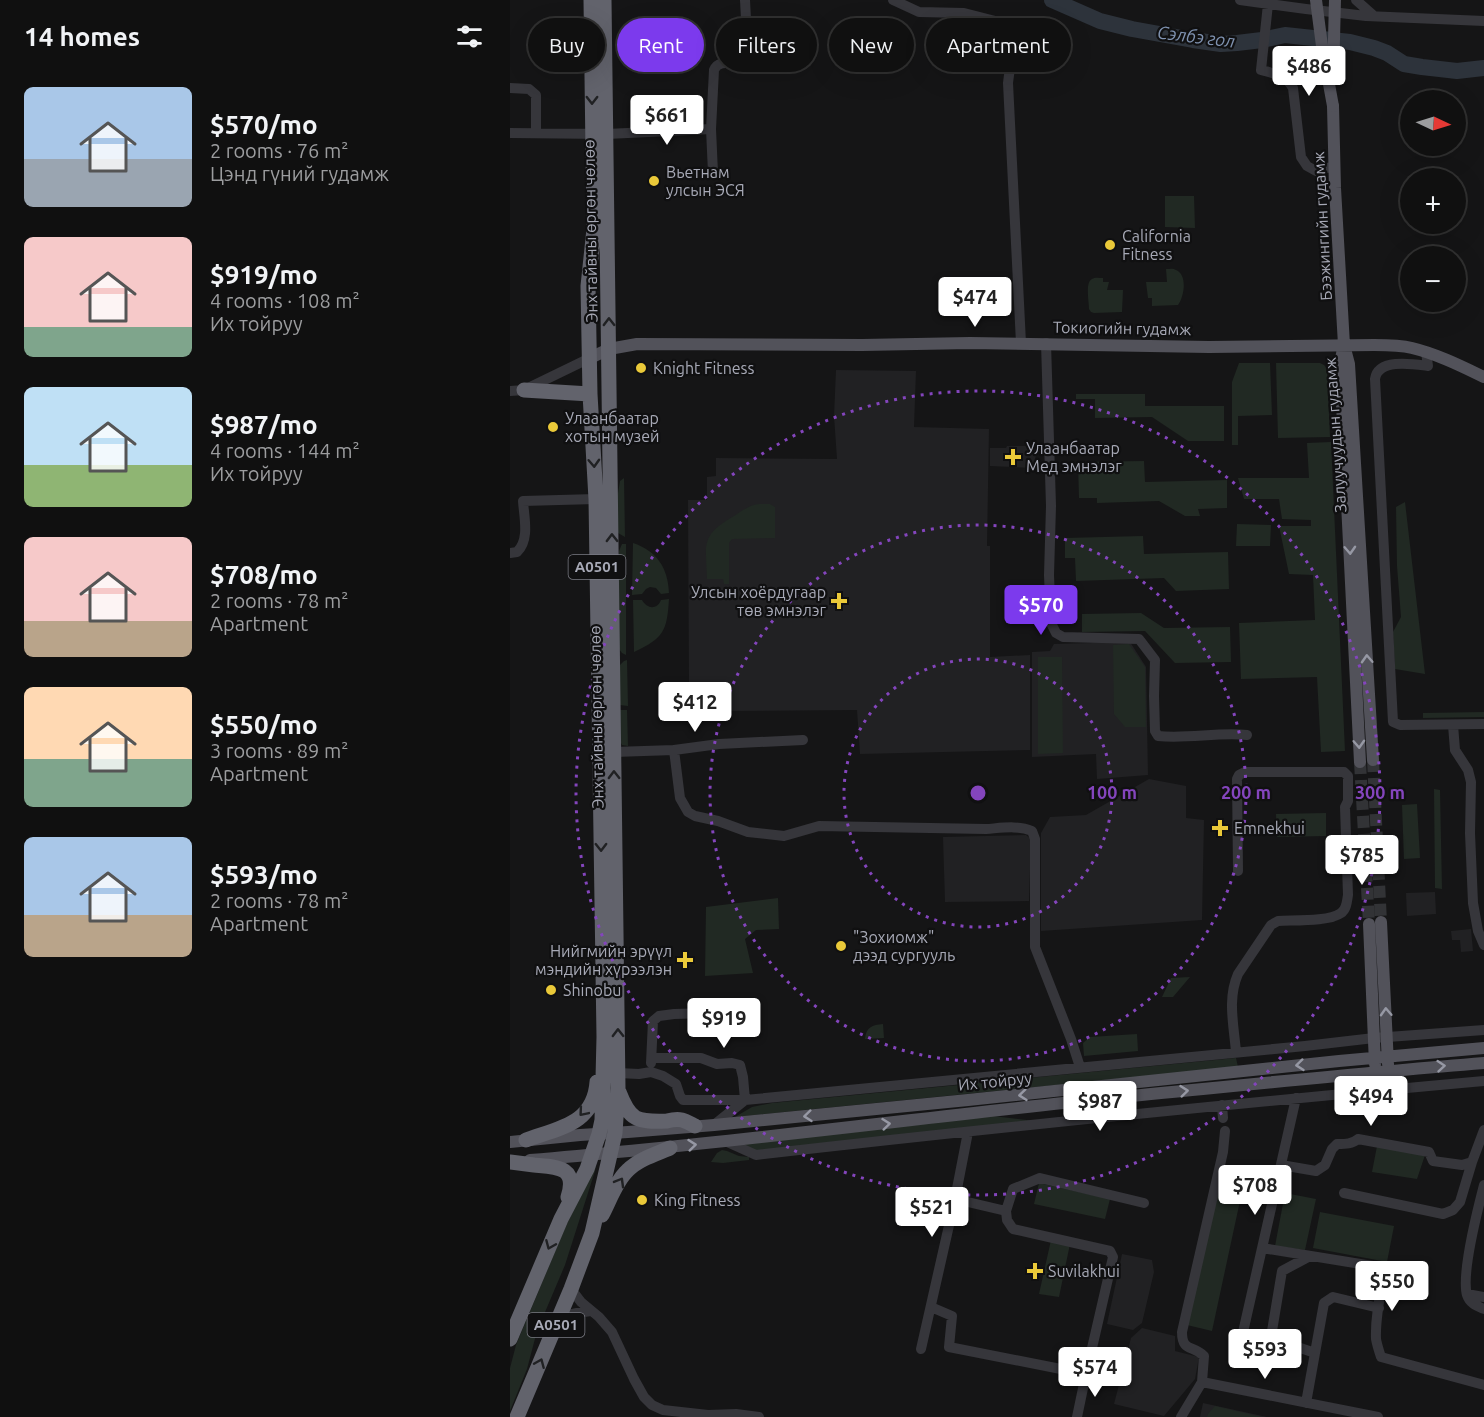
<!DOCTYPE html>
<meta charset="utf-8">
<style>
body{margin:0;font-family:Ubuntu,sans-serif;background:#191919;color:#f1f3f6;height:100vh;display:flex;flex-direction:column;font-size:22px;white-space:nowrap}
*{box-sizing:border-box;margin:0}
p{font-size:20px;color:#9c9d9f}
.icon{flex:none;width:33px;height:33px;fill:none;stroke:currentColor;stroke-width:2;stroke-linecap:round;stroke-linejoin:round}
.map{position:relative;flex:1;overflow:hidden}
.details{display:flex;flex-direction:column;background:#101010;width:510px}
.details>*{flex:none}
.hud{position:absolute;left:18px;top:18px;width:570px;height:54px;display:flex;gap:12px}
.needle{width:39px;rotate:94deg}
.fabs{position:absolute;left:890px;top:90px;display:grid;gap:12px}
.fabs a{display:grid;place-items:center;width:66px;height:66px;border-radius:50%;background:#101010;box-shadow:0 6px 24px #0002,0 0 0 2px #303030;font-size:30px}
.price{position:absolute;translate:-50% -51px;padding:0 14px;border-radius:6px;background:#fff;color:#222;font-size:20px;line-height:39px;filter:drop-shadow(0 2px 3px #0008)}
.price::after{content:'';position:absolute;left:50%;top:36px;width:18px;height:14px;margin-left:-9px;background:inherit;clip-path:polygon(0 0,100% 0,50% 100%)}
.price.on{background:#7c3aed;color:#fff}
ul{padding:0;list-style:none}
li{display:flex;align-items:center;gap:18px;height:150px;padding:0 24px}
li span{display:grid;place-items:center;flex:none;width:168px;height:120px;border-radius:9px;color:#555}
li>.icon{margin-inline-start:auto}
span .icon{width:72px;height:72px;fill:#fffc;stroke-width:1}
li b{font-size:26px}
h2{display:flex;justify-content:space-between;align-items:center;height:72px;padding:0 24px;font-size:26px}
.pill{padding:0 21px;border-radius:27px;background:#101010;box-shadow:0 6px 24px #0002,0 0 0 2px #303030;font-size:21px;line-height:54px}
.pill.on{background:#7c3aed;color:#fff}
main{display:flex;flex:1;min-height:0}
.map>svg:first-child{display:block}
</style>
<main>
<section class="details">
<h2>14 homes<svg class="icon" aria-label="filters" viewBox="0 0 24 24"><path d="M4 7h16M4 17h16"/><circle cx="9" cy="7" r="2"/><circle cx="15" cy="17" r="2"/></svg></h2>
<ul>
<li><span style="background:linear-gradient(#a9c7e8 60%,#9aa5b1 0)"><svg class="icon" aria-label="home" viewBox="0 0 24 24"><path d="M3 11l9-7 9 7M6 9v11h12V9"/></svg></span><div><b>$570/mo</b><p>2 rooms · 76 m²</p><p>Цэнд гүний гудамж</p></div></li>
<li><span style="background:linear-gradient(#f6c9c9 75%,#7fa58c 0)"><svg class="icon" aria-label="home" viewBox="0 0 24 24"><path d="M3 11l9-7 9 7M6 9v11h12V9"/></svg></span><div><b>$919/mo</b><p>4 rooms · 108 m²</p><p>Их тойруу</p></div></li>
<li><span style="background:linear-gradient(#bfe0f5 65%,#8fb573 0)"><svg class="icon" aria-label="home" viewBox="0 0 24 24"><path d="M3 11l9-7 9 7M6 9v11h12V9"/></svg></span><div><b>$987/mo</b><p>4 rooms · 144 m²</p><p>Их тойруу</p></div></li>
<li><span style="background:linear-gradient(#f6c9c9 70%,#b9a48a 0)"><svg class="icon" aria-label="home" viewBox="0 0 24 24"><path d="M3 11l9-7 9 7M6 9v11h12V9"/></svg></span><div><b>$708/mo</b><p>2 rooms · 78 m²</p><p>Apartment</p></div></li>
<li><span style="background:linear-gradient(#ffd9b3 60%,#7fa58c 0)"><svg class="icon" aria-label="home" viewBox="0 0 24 24"><path d="M3 11l9-7 9 7M6 9v11h12V9"/></svg></span><div><b>$550/mo</b><p>3 rooms · 89 m²</p><p>Apartment</p></div></li>
<li><span style="background:linear-gradient(#a9c7e8 65%,#b9a48a 0)"><svg class="icon" aria-label="home" viewBox="0 0 24 24"><path d="M3 11l9-7 9 7M6 9v11h12V9"/></svg></span><div><b>$593/mo</b><p>2 rooms · 78 m²</p><p>Apartment</p></div></li>
</ul>
</section>
<div class="map">
<svg width="974" height="1417" viewBox="0 0 974 1417">
<rect width="100%" height="100%" fill="#151516"/>
<!-- built -->
<path fill="#212123" d="M326 370 406 371 404 427 479 429 477 546H480V657L520 655V750L350 754 347 710 200 711 179 684 178 500H197V477L206 476V458L327 459 324 416Z
M497 446H526L525 468 480 466V448H496Z
M620 642 636 667 638 775 587 779 586 754 522 757V652L540 651 544 644Z
M639 779 676 786V818L694 820 692 920 531 931V833L540 817 576 815Z
M516 835 521 839 519 901 435 902 433 837Z
M925 892 926 914 897 916 896 893Z
M961 929 963 951 951 952 950 940H942L941 931Z
M612 1254 642 1260 644 1272 632 1323 623 1330 597 1324Z
M632 1328 665 1336V1351L689 1357 685 1379 654 1416 604 1404 621 1338Z
M693 1403 757 1417H690Z"/>
<!-- green -->
<path fill="#212923" d="M655 196H684L685 228 655 227Z
M656 269C660 269 663 268 666 270 678 275 674 297 668 305L642 306V298H638L636 282H657Z
M593 278V282H599L597 290H613L612 312 584 313 581 312 579 309C579 302 575 282 582 279 585 277 589 278 593 278Z
M729 363H760L762 415 728 416V445H722V382Z
M766 363H810L814 365 817 369 820 437 768 438Z
M566 394H635V406H714V441H678L642 417 585 418V399H566Z
M821 442 835 751 811 752 807 677 731 679 729 623 805 620 803 575 779 574 769 526H801V520L772 519 769 499H734L728 478H799L797 443Z
M634 461 635 482 717 480V508L688 509 690 516H675L649 501 587 503V498H569L568 462Z
M114 478 115 537 108 533 107 499 110 481Z
M895 502 915 674 885 669 883 632 891 617 887 566 886 507Z
M249 504H260L265 507V538L222 539 219 543V584H214L213 579H197C196 543 190 536 224 516 232 511 239 505 249 504Z
M727 524 761 525 760 546H726Z
M633 536 634 554 718 552 719 589 666 591 654 578 566 581 565 558H555V538Z
M123 543C147 551 158 568 159 593L151 594 146 588 140 587 136 589 132 594 122 595Z
M112 544H116V655L112 653 109 649V551Z
M159 599C157 631 154 638 124 652L123 600H132C137 609 147 610 151 600Z
M631 613 654 628 720 627 721 662 665 663 635 631 572 632V614Z
M619 644 635 667 636 727H615L604 714 603 645Z
M528 657H552L553 753 528 754Z
M117 660 118 706 110 705V665L114 661Z
M110 710H117L118 746 112 745 110 741Z
M974 712V717L913 718V713Z
M924 789 930 790 932 889 925 888Z
M907 804 910 858 894 859 892 805Z
M816 813V836L767 837 766 814Z
M268 898 269 929 246 930 235 939 243 973 195 976 196 907Z
M680 977 663 997H652L661 978Z
M373 1024 374 1038 355 1039C356 1027 362 1025 373 1024Z
M627 1034 628 1051 574 1056 573 1043 580 1037Z
M726 1058 728 1067 225 1117 242 1107 262 1103Z
M483 1116 525 1121 246 1151 228 1145Z
M867 1146 915 1155 907 1179 862 1172Z
M212 1150 217 1151 229 1156 239 1157V1160L213 1163 201 1162 207 1153Z
M86 1165 85 1171 55 1265 27 1331 17 1369 0 1411V1368L6 1345 55 1228Z
M714 1167 736 1173 702 1331 677 1325Z
M529 1183 600 1199 595 1219 524 1204Z
M775 1193 806 1199 795 1250 765 1246Z
M810 1212 884 1226 877 1262 803 1248Z
M541 1240 560 1244 549 1297 529 1294Z
M705 1406 752 1417H754H697L698 1414Z"/>
<g fill="none" stroke-linecap="round" stroke-linejoin="round">
<!-- river -->
<path stroke="#2d333b" stroke-width="16" d="M542 0 590 21 622 29 683 40 711 44 727 43 752 40 775 35 840 42 864 48 877 53 894 64 912 67 947 71 974 68"/>
<!-- major-tunnel -->
<path stroke="#323336" stroke-width="12" stroke-dasharray="12 6" stroke-linecap="butt" d="M863 760 871 922
M850 762 859 924"/>
<!-- minor -->
<path stroke="#36363b" stroke-width="10" d="M383 0 409 12 454 13 497 24 501 27C505 45 500 65 498 83L511 343
M730 0 796 9 856 16 974 21
M846 0 864 16
M758 4 751 70C763 73 777 76 783 88L791 157 797 166 806 171 809 169 824 167
M0 88 19 89 26 95V133
M201 129 204 70C209 58 224 65 235 62L238 57 235 0
M0 133 97 134 201 129 203 173
M536 343 541 506 539 575 541 623 546 633 553 637 629 639 645 660 644 696 645 731 648 736C678 739 708 732 737 735
M916 352 918 366C903 364 868 358 865 379L883 722 890 725 974 724
M0 391 14 390 80 358
M0 553 7 552C20 540 14 517 13 501L86 499
M943 725 945 750 958 770 961 782 960 833 963 903 968 931 974 945
M164 750 209 744 293 740
M104 752 164 750 170 798 178 812 185 816 208 821 238 832 274 836 309 826 476 829C491 828 508 825 522 831L525 839V947L561 1039 570 1067
M726 1052C724 1026 717 999 728 974L761 925 768 921C783 920 819 922 831 913 837 909 837 900 838 895L835 807 838 801V776L834 772H735L729 775 727 779 728 871
M141 1063 143 1021 149 1016 164 1014 234 1012 240 1011
M108 1073 129 1074 141 1072 153 1076 166 1084 170 1096 173 1100H235L233 1077 230 1065 222 1063 207 1064 191 1058H142
M712 1105 713 1118
M204 1125 235 1100 795 1046 864 1038 974 1030
M215 1141 246 1155C489 1127 731 1103 974 1081
M771 1165 806 1171 815 1165 822 1149 827 1144C836 1144 842 1144 848 1139L919 1152 923 1161 952 1165 962 1162
M974 1185C968 1208 951 1274 957 1295 960 1304 967 1306 974 1309
M834 1193 933 1214 943 1210 950 1202 962 1162 974 1130
M445 1199 496 1211 503 1189 530 1178 634 1203
M752 1248 875 1268C871 1291 865 1316 866 1339 867 1345 869 1351 871 1357L974 1385
M800 1256 772 1271 761 1337V1338L805 1353
M61 1289 71 1302 89 1317 102 1332 124 1379 134 1397 142 1405 153 1410 198 1415 226 1414 249 1417
M957 1294 974 1297
M421 1307 442 1316 439 1347 576 1374 603 1257 600 1251 503 1229 497 1220 496 1211
M49 1317 67 1313 81 1311
M731 1341 786 1098
M411 1349 445 1199 458 1132
M692 1382 694 1356C683 1345 672 1352 672 1332L713 1152 715 1131
M796 1403 814 1303 823 1297 869 1308
M567 1417 576 1374
M671 1417 692 1382 868 1417"/>
<!-- major -->
<path stroke="#52525a" stroke-width="12" d="M823 106 825 188 834 345 839 364 863 760
M833 349 830 364 850 762
M80 358 99 349 127 344 352 345 460 343 699 347 864 345C876 345 890 345 902 348 927 354 951 366 974 377
M871 922 878 1064
M859 924 865 1064
M0 1142 70 1135 118 1132 204 1125 458 1100 829 1061 974 1048
M20 1160C214 1144 407 1118 600 1098 725 1086 849 1073 974 1063"/>
<!-- highway -->
<path stroke="#62636c" stroke-width="15" d="M14 390 80 394
M109 1092C120 1121 127 1122 157 1121 161 1120 167 1119 172 1120 176 1121 181 1124 185 1126
M16 1140C49 1128 84 1124 87 1082
M0 1162C8 1163 16 1164 24 1165 46 1167 68 1166 58 1197
M92 1215C100 1200 106 1181 118 1170 129 1159 146 1154 160 1148
M0 1339 51 1219 77 1169 89 1134 92 1120 94 1037 86 499 80 394 78 286 84 229 81 0
M7 1417 61 1289 82 1233 105 1133 108 1088 94 0"/>
<!-- major-bridge -->
<path stroke="#52525a" stroke-width="12" d="M806 0 812 46 823 106
M823 78 825 0"/>
</g>
<!-- one-way arrows -->
<defs><path id="oneway-chevron" d="M-2-3.5L2.5 0L-2 3.5" fill="none" stroke-width="1.6" stroke-linecap="round" stroke-linejoin="round" transform="scale(1.5)"/></defs>
<g stroke="#202123">
<use href="#oneway-chevron" transform="translate(82 100) rotate(90)"/>
<use href="#oneway-chevron" transform="translate(99 322) rotate(-91)"/>
<use href="#oneway-chevron" transform="translate(84 463) rotate(87)"/>
<use href="#oneway-chevron" transform="translate(102 538) rotate(-91)"/>
<use href="#oneway-chevron" transform="translate(104 775) rotate(-91)"/>
<use href="#oneway-chevron" transform="translate(91 847) rotate(89)"/>
<use href="#oneway-chevron" transform="translate(108 1033) rotate(-91)"/>
<use href="#oneway-chevron" transform="translate(73 1112) rotate(130)"/>
<use href="#oneway-chevron" transform="translate(110 1182) rotate(-60)"/>
<use href="#oneway-chevron" transform="translate(40 1245) rotate(113)"/>
<use href="#oneway-chevron" transform="translate(30 1363) rotate(-67)"/>
</g>
<g stroke="#9698a4">
<use href="#oneway-chevron" transform="translate(840 550) rotate(87)"/>
<use href="#oneway-chevron" transform="translate(857 659) rotate(-93)"/>
<use href="#oneway-chevron" transform="translate(849 744) rotate(87)"/>
<use href="#oneway-chevron" transform="translate(876 1012) rotate(-93)"/>
<use href="#oneway-chevron" transform="translate(790 1065) rotate(174)"/>
<use href="#oneway-chevron" transform="translate(931 1066) rotate(-5)"/>
<use href="#oneway-chevron" transform="translate(674 1091) rotate(-6)"/>
<use href="#oneway-chevron" transform="translate(513 1095) rotate(174)"/>
<use href="#oneway-chevron" transform="translate(298 1116) rotate(174)"/>
<use href="#oneway-chevron" transform="translate(376 1124) rotate(-6)"/>
<use href="#oneway-chevron" transform="translate(182 1145) rotate(-6)"/>
</g>
<!-- distance rings -->
<g fill="none" stroke="#8445bd" stroke-width="3" stroke-dasharray="3 6">
<circle cx="468" cy="793" r="134"/>
<circle cx="468" cy="793" r="268"/>
<circle cx="468" cy="793" r="402"/>
</g>
<!-- markers -->
<g fill="#eac939" stroke="#101011" stroke-width="2">
<circle cx="144" cy="181" r="6"/>
<circle cx="600" cy="245" r="6"/>
<circle cx="131" cy="368" r="6"/>
<circle cx="43" cy="427" r="6"/>
<path d="M500 448h6v6h6v6h-6v6h-6v-6h-6v-6h6z"/>
<path d="M326 592h6v6h6v6h-6v6h-6v-6h-6v-6h6z"/>
<path d="M707 819h6v6h6v6h-6v6h-6v-6h-6v-6h6z"/>
<circle cx="331" cy="946" r="6"/>
<path d="M172 951h6v6h6v6h-6v6h-6v-6h-6v-6h6z"/>
<circle cx="41" cy="990" r="6"/>
<circle cx="132" cy="1200" r="6"/>
<path d="M522 1262h6v6h6v6h-6v6h-6v-6h-6v-6h6z"/>
</g>
<g text-anchor="middle" stroke-width="4.5" stroke-linejoin="round" paint-order="stroke">
<!-- shield labels -->
<g fill="#101011" stroke="#7a7b84" stroke-width="1.5">
<rect x="58.5" y="555" width="57" height="24" rx="4.5"/>
<rect x="17.5" y="1313" width="57" height="24" rx="4.5"/>
</g>
<g font-size="15" font-weight="bold" fill="#a7a9b6">
<text x="87" y="572">A0501</text>
<text x="46" y="1330">A0501</text>
</g>
<!-- poi labels -->
<g font-size="16" fill="#a7a9b6" stroke="#101011" text-anchor="start">
<text x="156" y="178">Вьетнам<tspan x="156" dy="18">улсын ЭСЯ</tspan></text>
<text x="612" y="242">California<tspan x="612" dy="18">Fitness</tspan></text>
<text x="143" y="374">Knight Fitness</text>
<text x="55" y="424">Улаанбаатар<tspan x="55" dy="18">хотын музей</tspan></text>
<text x="516" y="454">Улаанбаатар<tspan x="516" dy="18">Мед эмнэлэг</tspan></text>
<text x="316" y="598" text-anchor="end">Улсын хоёрдугаар<tspan x="316" dy="18">төв эмнэлэг</tspan></text>
<text x="724" y="834">Emnekhui</text>
<text x="343" y="943">"Зохиомж"<tspan x="343" dy="18">дээд сургууль</tspan></text>
<text x="162" y="957" text-anchor="end">Нийгмийн эрүүл<tspan x="162" dy="18">мэндийн хүрээлэн</tspan></text>
<text x="53" y="996">Shinobu</text>
<text x="144" y="1206">King Fitness</text>
<text x="538" y="1277">Suvilakhui</text>
</g>
<!-- street labels -->
<g font-size="16" fill="#a7a9b6" stroke="#101011">
<text transform="translate(812 226) rotate(-93)" y="6">Бээжингийн гудамж</text>
<text transform="translate(80 231) rotate(-91)" y="6">Энх тайвны өргөн чөлөө</text>
<text transform="translate(612 328) rotate(1)" y="6">Токиогийн гудамж</text>
<text transform="translate(825 435) rotate(-94)" y="6">Залуучуудын гудамж</text>
<text transform="translate(86 717) rotate(-91)" y="6">Энх тайвны өргөн чөлөө</text>
<text transform="translate(485 1081) rotate(-6)" y="6">Их тойруу</text>
</g>
<!-- water labels -->
<g font-size="18" font-style="italic" fill="#7f92b0" stroke="#101011">
<text transform="translate(686 37) rotate(7)" y="6">Сэлбэ гол</text>
</g>
</g>
<circle cx="468" cy="793" r="9" fill="#8445bd" stroke="#101011" stroke-width="3"/>
<g font-size="18" text-anchor="middle" font-weight="bold" fill="#8445bd" stroke="#101011" stroke-width="4.5" stroke-linejoin="round" paint-order="stroke">
<text x="602" y="799">100 m</text>
<text x="736" y="799">200 m</text>
<text x="870" y="799">300 m</text>
</g>
</svg>
<div class="fabs">
<a><svg class="needle" viewBox="-14 -14 28 28"><path d="M0-13l5 13h-10z" fill="#e53935"/><path d="M0 13l5-13h-10z" fill="#9c9d9f"/></svg></a>
<a>+</a>
<a>−</a>
</div>
<b class="price" style="left:799px;top:97px">$486</b>
<b class="price" style="left:157px;top:146px">$661</b>
<b class="price" style="left:465px;top:328px">$474</b>
<b class="price on" style="left:531px;top:636px">$570</b>
<b class="price" style="left:185px;top:733px">$412</b>
<b class="price" style="left:852px;top:886px">$785</b>
<b class="price" style="left:214px;top:1049px">$919</b>
<b class="price" style="left:861px;top:1127px">$494</b>
<b class="price" style="left:590px;top:1132px">$987</b>
<b class="price" style="left:745px;top:1216px">$708</b>
<b class="price" style="left:422px;top:1238px">$521</b>
<b class="price" style="left:882px;top:1312px">$550</b>
<b class="price" style="left:755px;top:1380px">$593</b>
<b class="price" style="left:585px;top:1398px">$574</b>
<div class="hud">
<a class="pill">Buy</a>
<a class="pill on">Rent</a>
<a class="pill">Filters</a>
<a class="pill">New</a>
<a class="pill">Apartment</a>
</div>
</div>
</main>
